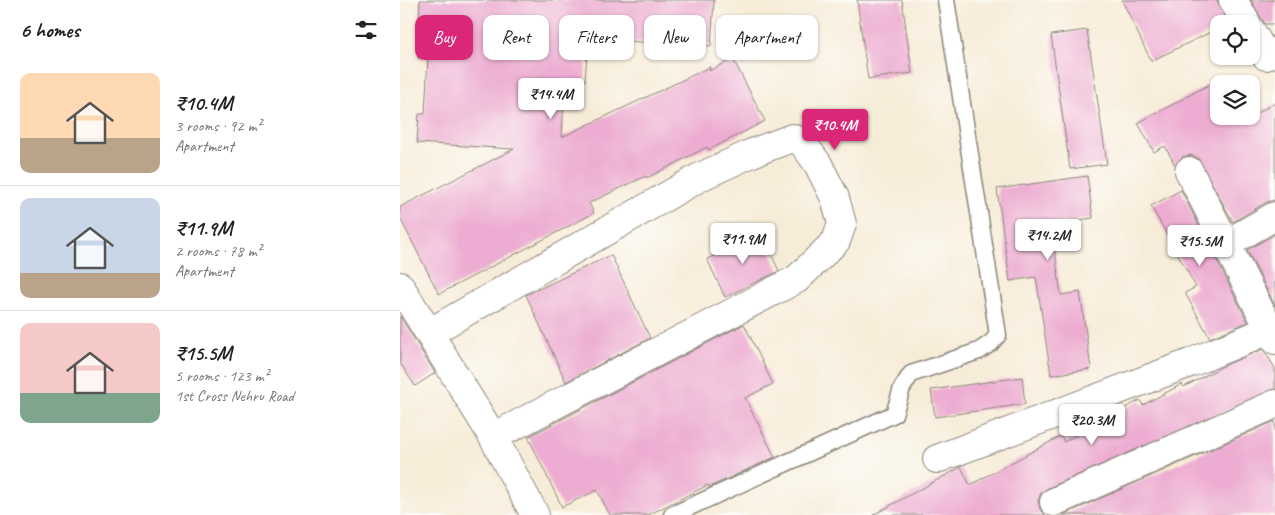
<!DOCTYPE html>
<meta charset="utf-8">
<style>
body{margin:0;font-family:Caveat,sans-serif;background:#f6f6f6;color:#222;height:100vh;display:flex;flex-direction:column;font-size:19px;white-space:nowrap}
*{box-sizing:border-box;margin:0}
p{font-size:16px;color:#767676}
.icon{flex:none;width:28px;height:28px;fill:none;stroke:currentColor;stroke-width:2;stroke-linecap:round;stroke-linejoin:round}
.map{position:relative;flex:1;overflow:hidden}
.side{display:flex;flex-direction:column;background:#fff;width:400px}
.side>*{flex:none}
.top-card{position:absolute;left:15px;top:15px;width:475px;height:45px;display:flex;gap:10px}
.buttons{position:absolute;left:810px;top:15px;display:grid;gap:10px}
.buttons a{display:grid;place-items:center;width:50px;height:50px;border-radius:10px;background:#fff;box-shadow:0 1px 4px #0004;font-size:25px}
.price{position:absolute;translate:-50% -42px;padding:0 11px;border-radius:5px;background:#fff;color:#222;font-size:16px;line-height:32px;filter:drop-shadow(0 1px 2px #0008)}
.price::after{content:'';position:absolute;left:50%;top:30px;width:15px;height:11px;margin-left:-8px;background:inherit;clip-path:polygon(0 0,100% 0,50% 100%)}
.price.current{background:#db2777;color:#fff}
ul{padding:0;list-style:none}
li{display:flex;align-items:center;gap:15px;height:125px;padding:0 20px}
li+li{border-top:1px solid #e0e0e0}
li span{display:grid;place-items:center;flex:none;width:140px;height:100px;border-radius:10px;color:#555}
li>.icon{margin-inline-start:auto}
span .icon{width:60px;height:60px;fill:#fffc;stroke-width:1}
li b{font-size:21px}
h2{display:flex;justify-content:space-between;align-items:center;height:60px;padding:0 20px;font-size:21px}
.pill{padding:0 18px;border-radius:10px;background:#fff;box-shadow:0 1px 4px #0004;font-size:18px;line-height:45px}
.pill.current{background:#db2777;color:#fff}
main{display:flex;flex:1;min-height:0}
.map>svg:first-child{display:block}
</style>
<main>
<section class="side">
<h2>6 homes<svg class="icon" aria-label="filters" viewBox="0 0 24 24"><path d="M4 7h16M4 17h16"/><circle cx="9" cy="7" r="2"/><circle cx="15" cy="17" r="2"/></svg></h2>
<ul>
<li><span style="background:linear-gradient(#ffd9b3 65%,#b9a48a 0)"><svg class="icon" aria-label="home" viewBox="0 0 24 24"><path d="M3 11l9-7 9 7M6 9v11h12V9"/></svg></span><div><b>₹10.4M</b><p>3 rooms · 92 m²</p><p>Apartment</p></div></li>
<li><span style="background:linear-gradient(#c9d6e8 75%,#b9a48a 0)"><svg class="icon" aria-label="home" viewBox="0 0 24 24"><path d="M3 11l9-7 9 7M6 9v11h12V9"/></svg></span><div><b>₹11.9M</b><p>2 rooms · 78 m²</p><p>Apartment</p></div></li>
<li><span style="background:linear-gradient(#f6c9c9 70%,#7fa58c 0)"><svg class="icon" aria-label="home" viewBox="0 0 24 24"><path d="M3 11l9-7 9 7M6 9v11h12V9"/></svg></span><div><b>₹15.5M</b><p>5 rooms · 123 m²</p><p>1st Cross Nehru Road</p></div></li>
</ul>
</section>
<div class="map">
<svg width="875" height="515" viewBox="0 0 875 515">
<rect width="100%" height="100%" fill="#fdfcf7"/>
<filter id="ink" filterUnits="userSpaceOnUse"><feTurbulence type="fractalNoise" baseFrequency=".02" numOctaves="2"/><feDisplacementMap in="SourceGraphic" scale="10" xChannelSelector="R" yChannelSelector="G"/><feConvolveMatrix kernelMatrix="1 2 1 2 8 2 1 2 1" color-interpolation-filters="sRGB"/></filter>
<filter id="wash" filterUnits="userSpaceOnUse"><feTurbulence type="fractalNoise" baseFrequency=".0096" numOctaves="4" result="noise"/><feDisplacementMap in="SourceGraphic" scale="20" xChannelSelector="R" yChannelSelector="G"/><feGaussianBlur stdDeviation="1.12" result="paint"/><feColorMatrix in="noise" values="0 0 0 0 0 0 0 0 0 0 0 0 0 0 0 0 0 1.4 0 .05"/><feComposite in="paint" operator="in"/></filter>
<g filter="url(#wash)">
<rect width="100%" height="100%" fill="#f7ecd8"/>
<g id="blocks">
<!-- building -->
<path fill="#edadd2" d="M20 0H314L311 46 188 39 185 81 165 80 162 137 310 67 309 71 333 59 365 121 309 150 307 147 247 178 246 176 189 203 194 213 39 294 0 218V207L114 149 17 143 19 114H25L28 58H18Z
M457 0H502L512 73 468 79Z
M722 0H817L829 24H819V28L751 61Z
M851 0H875V24H865Z
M687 30 707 164 670 169 651 35Z
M823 77 826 84H819V116H844L846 119 875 103V200L867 202 833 222 798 158 790 155 782 157 775 165 765 146 754 152 738 123Z
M687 176 693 218 651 224 661 295 680 292 691 369 651 375 636 277 610 281 597 189Z
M781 190 848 322 810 338 785 293 796 287 751 206Z
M362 234 379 271 325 297 307 259Z
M875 234V306L847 250Z
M211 255 250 338 166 382 126 295Z
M0 316 35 373 15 386 0 363Z
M344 324 373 384 345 398 375 457 309 487 308 485 248 515H210L197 490 162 507 128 437Z
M863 349 875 368V389L648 488 641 493 638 501 640 509 646 515H473L561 467 570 485 661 436 664 442 740 400 743 405 782 384 784 387 823 366Z
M622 377 625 404 535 417 531 390Z
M875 421V515H663Z"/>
</g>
</g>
<g filter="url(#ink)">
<use href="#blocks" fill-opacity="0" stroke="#8a847a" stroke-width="1"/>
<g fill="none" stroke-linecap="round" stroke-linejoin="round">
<!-- lane casing -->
<g stroke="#8a847a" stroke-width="19">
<path id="lane" d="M272 515 494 414 502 388 511 374 579 351 591 343 598 335 546 0"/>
</g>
<!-- street casing -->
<g stroke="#8a847a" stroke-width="30">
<path id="street" d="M833 0 847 24
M851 31 866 56 875 52
M789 171 875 340
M826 244 875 216
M0 286 93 437 135 515
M29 333 300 177 352 153 392 138 402 142 418 164 435 198 442 224 436 241 397 279 93 437
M537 459 790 363 869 330
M654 502 875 404"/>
</g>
<!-- lane -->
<use href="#lane" stroke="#fff" stroke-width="16"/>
<!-- street -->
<use href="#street" stroke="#fff" stroke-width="28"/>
</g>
</g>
</svg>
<div class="buttons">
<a><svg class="icon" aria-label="locate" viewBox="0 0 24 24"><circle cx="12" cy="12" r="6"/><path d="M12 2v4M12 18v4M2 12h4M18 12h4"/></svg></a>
<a><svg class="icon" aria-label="layers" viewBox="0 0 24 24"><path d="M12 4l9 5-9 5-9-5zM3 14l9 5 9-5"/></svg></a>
</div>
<b class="price" style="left:151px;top:120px">₹14.4M</b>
<b class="price current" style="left:435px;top:151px">₹10.4M</b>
<b class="price" style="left:648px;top:261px">₹14.2M</b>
<b class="price" style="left:343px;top:265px">₹11.9M</b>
<b class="price" style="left:800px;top:267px">₹15.5M</b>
<b class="price" style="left:692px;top:446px">₹20.3M</b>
<div class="top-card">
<a class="pill current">Buy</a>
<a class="pill">Rent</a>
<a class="pill">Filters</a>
<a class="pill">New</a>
<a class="pill">Apartment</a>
</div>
</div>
</main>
